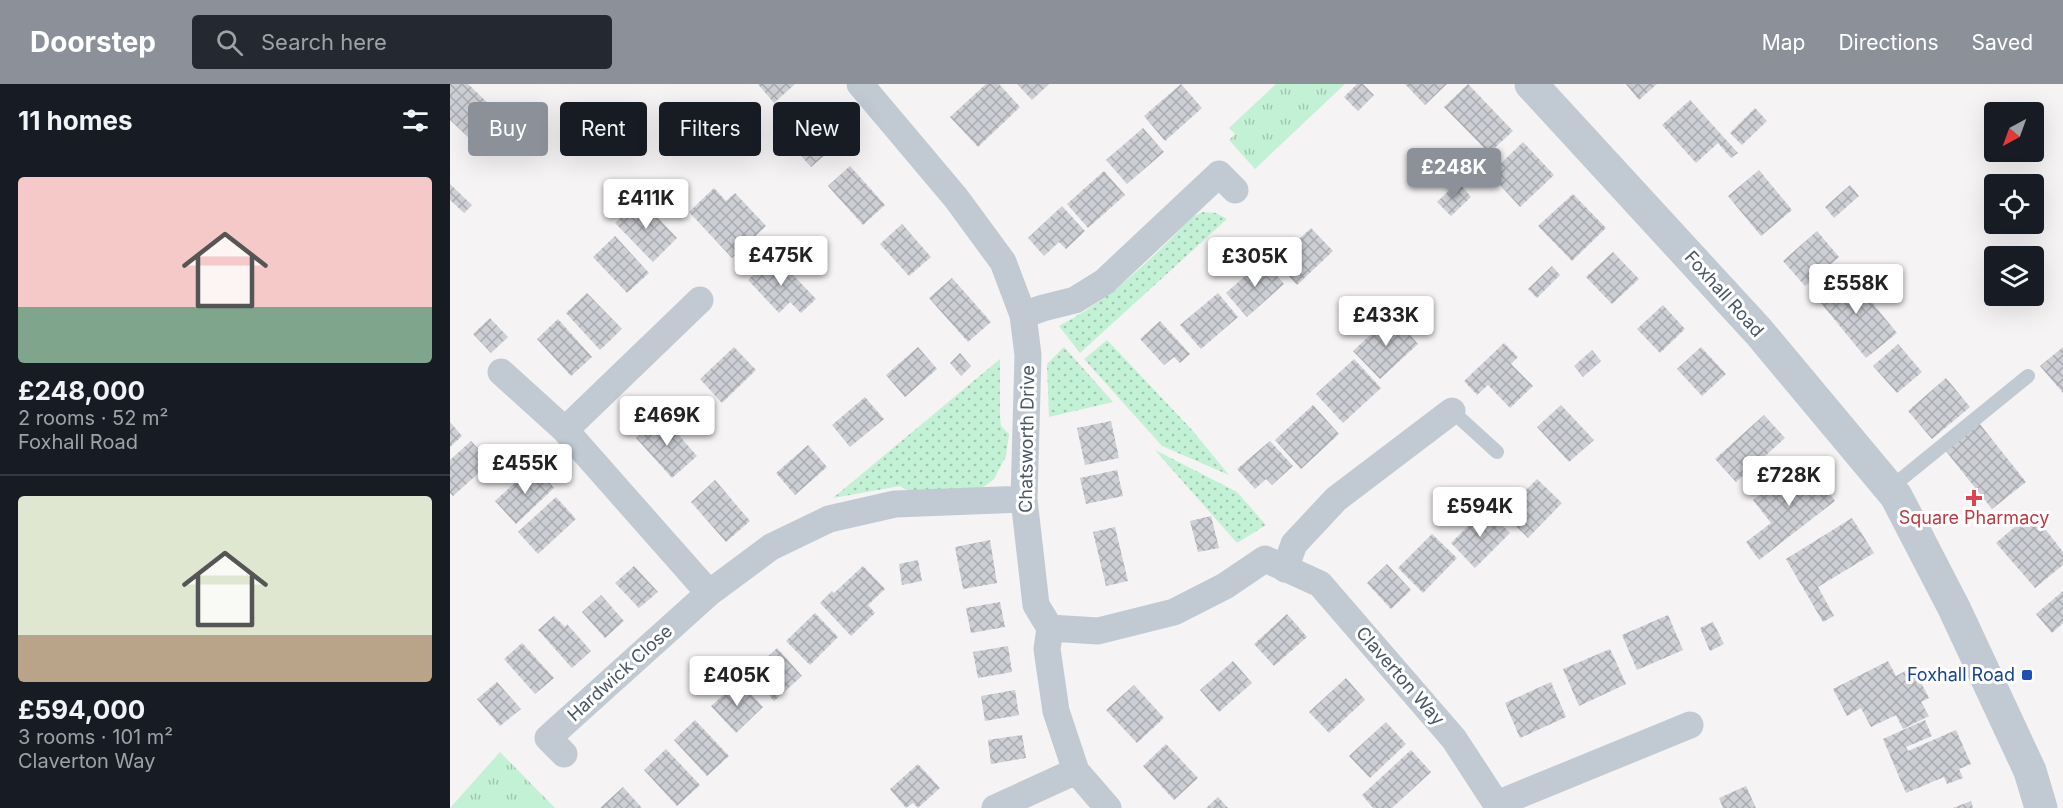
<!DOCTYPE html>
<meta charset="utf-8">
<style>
body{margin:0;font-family:Inter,sans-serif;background:#242831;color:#f1f3f6;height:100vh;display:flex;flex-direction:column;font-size:22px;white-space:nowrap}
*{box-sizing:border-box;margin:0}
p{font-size:20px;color:#9ea1a6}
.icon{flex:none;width:33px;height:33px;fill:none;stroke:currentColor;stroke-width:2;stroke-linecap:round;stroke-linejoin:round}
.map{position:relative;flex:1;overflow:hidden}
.panel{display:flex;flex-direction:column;background:#171b24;width:450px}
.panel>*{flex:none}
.banner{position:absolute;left:18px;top:18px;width:570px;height:54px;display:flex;gap:12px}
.needle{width:39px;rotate:221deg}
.controls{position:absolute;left:1534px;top:18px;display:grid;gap:12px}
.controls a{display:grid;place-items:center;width:60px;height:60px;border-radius:6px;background:#171b24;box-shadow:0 6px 24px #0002;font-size:30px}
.price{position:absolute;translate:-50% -51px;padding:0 14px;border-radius:6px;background:#fff;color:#222;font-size:20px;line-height:39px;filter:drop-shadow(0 2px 3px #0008)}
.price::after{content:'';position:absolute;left:50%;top:36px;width:18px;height:14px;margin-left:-9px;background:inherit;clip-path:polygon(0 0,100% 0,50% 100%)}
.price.active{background:#8c9099;color:#fff}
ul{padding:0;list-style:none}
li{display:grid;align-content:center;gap:12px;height:318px;padding:0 18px}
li+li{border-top:2px solid #363941}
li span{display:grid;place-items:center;height:186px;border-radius:6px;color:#555}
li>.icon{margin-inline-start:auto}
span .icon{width:108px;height:108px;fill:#fffc;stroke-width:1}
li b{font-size:26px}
h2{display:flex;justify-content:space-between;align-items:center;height:72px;padding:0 18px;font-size:26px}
.tag{padding:0 21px;border-radius:6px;background:#171b24;box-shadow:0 6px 24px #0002;font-size:21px;line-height:54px}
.tag.active{background:#8c9099;color:#fff}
header{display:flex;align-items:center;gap:36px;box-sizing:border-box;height:84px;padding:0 30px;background:#8c9099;color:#fff}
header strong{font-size:28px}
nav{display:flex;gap:33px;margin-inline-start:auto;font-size:21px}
.search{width:420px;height:54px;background:#242831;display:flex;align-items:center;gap:15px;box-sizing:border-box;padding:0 21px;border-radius:6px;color:#9ea1a6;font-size:22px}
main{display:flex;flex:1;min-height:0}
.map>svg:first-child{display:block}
</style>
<header>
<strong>Doorstep</strong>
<div class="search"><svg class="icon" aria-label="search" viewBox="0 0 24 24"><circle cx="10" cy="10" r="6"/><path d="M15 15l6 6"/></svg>Search here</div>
<nav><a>Map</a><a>Directions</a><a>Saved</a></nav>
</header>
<main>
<section class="panel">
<h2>11 homes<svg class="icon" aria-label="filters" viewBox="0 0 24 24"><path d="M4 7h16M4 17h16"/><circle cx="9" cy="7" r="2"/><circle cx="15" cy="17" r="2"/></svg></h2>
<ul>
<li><span style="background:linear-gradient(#f6c9c9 70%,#7fa58c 0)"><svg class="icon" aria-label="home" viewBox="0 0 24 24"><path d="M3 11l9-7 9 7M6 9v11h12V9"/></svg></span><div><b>£248,000</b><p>2 rooms · 52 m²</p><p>Foxhall Road</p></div></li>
<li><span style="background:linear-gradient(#dfe7d0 75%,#b9a48a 0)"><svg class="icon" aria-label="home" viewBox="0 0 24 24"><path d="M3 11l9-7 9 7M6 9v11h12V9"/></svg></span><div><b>£594,000</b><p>3 rooms · 101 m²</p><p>Claverton Way</p></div></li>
</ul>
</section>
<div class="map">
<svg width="1613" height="724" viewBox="0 0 1613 724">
<defs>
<pattern id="grass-dots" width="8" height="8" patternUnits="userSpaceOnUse" patternTransform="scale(1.5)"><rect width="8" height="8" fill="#c3f1d5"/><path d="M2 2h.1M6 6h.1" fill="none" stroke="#a0c6b0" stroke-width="1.8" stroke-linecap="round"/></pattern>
<pattern id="park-tufts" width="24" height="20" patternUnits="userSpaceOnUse" patternTransform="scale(1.5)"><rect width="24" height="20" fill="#c3f1d5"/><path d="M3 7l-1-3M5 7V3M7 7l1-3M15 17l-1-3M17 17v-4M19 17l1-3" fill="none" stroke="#a0c6b0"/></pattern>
<pattern id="building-cross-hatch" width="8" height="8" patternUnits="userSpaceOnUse" patternTransform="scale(1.5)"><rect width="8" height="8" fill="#cdcfd5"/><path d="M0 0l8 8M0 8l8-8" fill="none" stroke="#a8abb0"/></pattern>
</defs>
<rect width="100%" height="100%" fill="#f5f3f3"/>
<!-- grass -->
<path fill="url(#grass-dots)" d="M753 128 766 129 777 135 630 269 609 242C661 215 702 175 742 133Z
M657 256 742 346 779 391 712 362 634 275Z
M614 263 663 318 599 333 597 280Z
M550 275V334L551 342 559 350 556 372 544 395 535 402 521 407 465 411 450 402 383 414Z
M705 366 787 408 816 441 787 459Z"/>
<!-- park -->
<path fill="url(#park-tufts)" d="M826 0H895L805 85 779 56 785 50 779 44Z
M50 668 105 724H0Z"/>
<!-- building -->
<path fill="url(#building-cross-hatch)" d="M0 0H18L44 25 18 53 0 36Z
M308 0H345L324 19Z
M536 0H549L570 23 528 63 500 33Z
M567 0H599L582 16Z
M731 0 752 24 715 57 694 32Z
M907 0H913L924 11 908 27 894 13Z
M955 0H997L975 21Z
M1018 0 1063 47 1039 69 994 23Z
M1176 0H1207L1189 16Z
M1240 16 1288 69 1281 74 1268 59 1246 79 1212 41Z
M1305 24 1317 37 1292 61 1280 49Z
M354 32 383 64 361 83 332 51Z
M693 44 714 68 677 100 656 76Z
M1073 58 1104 91 1070 123 1040 90Z
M400 82 435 121 413 141 378 102Z
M1309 86 1342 126 1311 152 1278 112Z
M654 87 675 111 638 144 617 120Z
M1008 98 1021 113 1001 132 987 118Z
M0 100 22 121 14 129 0 116Z
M1400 101 1409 112 1384 134 1375 123Z
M264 104 276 117 285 109 316 142 282 174 239 128Z
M1123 110 1156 144 1122 177 1088 142Z
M190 115 227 154 203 178 165 139Z
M612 122 635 147 616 165 609 158 594 172 578 154Z
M452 140 481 173 459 192 430 160Z
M861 144 883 167 847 201 825 177Z
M1367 147 1389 173 1355 202 1333 177Z
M165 152 199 189 177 209 143 173Z
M1163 168 1189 195 1162 220 1136 193Z
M324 171 366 215 351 229 340 218 329 229 298 196Z
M813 176 834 200 797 233 776 209Z
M1102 182 1110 191 1087 214 1078 205Z
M1396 187 1447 249 1416 274 1366 213Z
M502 194 541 238 518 258 479 214Z
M137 209 172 245 150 266 116 229Z
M768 209 788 233 751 265 730 241Z
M1213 221 1235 245 1210 269 1187 245Z
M942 231 968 260 930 295 903 267Z
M40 234 58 253 41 269 23 250Z
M108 235 142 273 121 292 87 255Z
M710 237 740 270 730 279 724 273 714 281 690 255Z
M1054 259 1068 273 1061 280 1083 302 1060 324 1038 301 1027 311 1014 297Z
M1448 260 1472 288 1447 309 1423 282Z
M284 263 306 286 272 319 250 295Z
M468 263 487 285 455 313 436 291Z
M1251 263 1276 290 1252 312 1227 285Z
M1613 263V309L1590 282Z
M1142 266 1151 277 1133 293 1124 282Z
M510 269 521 282 511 292 500 279Z
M904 275 931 304 893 339 866 310Z
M1496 294 1520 323 1482 355 1458 327Z
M415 313 434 335 400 363 382 341Z
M863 321 889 350 851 385 825 356Z
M1111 321 1144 356 1119 378 1087 343Z
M1314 331 1335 354 1286 398 1265 375Z
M212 332 247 372 222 394 186 354Z
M661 337 669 374 635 381 627 344Z
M0 338 12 352 0 363Z
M1529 339 1576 398 1542 425 1495 366Z
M21 357 41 378 3 412 0 409V376Z
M820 357 843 382 822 401 816 395 805 405 787 385Z
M358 361 377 383 345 411 326 389Z
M1354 376 1385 417 1309 476 1296 458 1321 439 1303 416Z
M84 381 104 404 66 440 45 417Z
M667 386 673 412 636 420 630 394Z
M1087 395 1112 419 1078 454 1053 429Z
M265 396 300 437 276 458 241 418Z
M106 413 126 435 88 470 68 448Z
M1035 425 1060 449 1025 484 1001 459Z
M1582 428 1613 468V481L1585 504 1546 459Z
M761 432 769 464 748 468 740 437Z
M1402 434 1424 469 1368 503 1384 532 1373 538 1336 475Z
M665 443 678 497 656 502 643 448Z
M982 450 1007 474 973 509 948 484Z
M540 456 547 499 513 505 505 463Z
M468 476 472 497 452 501 449 480Z
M937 480 961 506 941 525 917 499Z
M184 482 208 508 189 524 165 499Z
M413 482 435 505 418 521 425 529 401 552 370 519 382 507 384 509Z
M1613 507V539L1602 549 1586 530Z
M151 511 174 537 155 554 132 528Z
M550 518 555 543 521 549 516 524Z
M365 529 388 553 360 581 336 557Z
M837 530 857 553 824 582 804 560Z
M1218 531 1233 566 1187 586 1172 551Z
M104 532 115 543 117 540 141 567 122 584 88 546Z
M1263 538 1274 560 1260 567 1250 544Z
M72 559 104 594 85 610 54 575Z
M558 562 562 588 528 594 523 568Z
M327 564 352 592 324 617 300 589Z
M1160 565 1176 600 1129 622 1113 585Z
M783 577 802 599 769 628 750 606Z
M1438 577 1446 592 1463 583 1479 614 1471 618 1479 632 1453 645 1446 631 1421 643 1411 624 1397 632 1383 605Z
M896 594 915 616 879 649 859 628Z
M289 597 313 623 286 649 261 622Z
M47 598 71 625 50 642 27 615Z
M1101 598 1116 633 1070 654 1055 619Z
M684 601 714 634 687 659 656 626Z
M565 606 569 631 535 637 531 612Z
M245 636 279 672 257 692 224 656Z
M1475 636 1482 652 1456 663 1458 667 1506 646 1521 680 1509 685 1513 694 1497 700 1494 693 1456 709 1433 655Z
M936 638 956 660 920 694 899 672Z
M572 651 576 674 541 680 538 656Z
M716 660 748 694 724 716 693 682Z
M216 665 250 701 227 722 194 686Z
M961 666 981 688 942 724H923L912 711Z
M468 680 490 704 468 724 463 719 456 724 440 705Z
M1296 702 1306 724H1273L1269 714Z
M173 703 192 724H150Z
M768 713 778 724H756Z
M1521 717 1523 724H1503Z"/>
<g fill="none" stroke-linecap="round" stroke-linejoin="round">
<!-- service -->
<path stroke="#c1cad2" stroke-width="14" d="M1002 327 1047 368
M1439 405 1578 292"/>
<!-- minor -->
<path stroke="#c1cad2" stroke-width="27" d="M410 0 506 114 553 178 573 231 578 271 574 415 586 521 600 544 597 565 606 627 626 687 658 724
M573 231 593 224 625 216 654 198 769 90 785 106
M51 288 115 346 259 509
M115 346 250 216
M835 485 844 460 886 415 1002 327
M600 544 648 547 724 528 775 502 815 475 870 500 1004 655 1049 724
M114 670 98 654 259 509 321 463 379 435 445 420 574 415
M1047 720 1240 641
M545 724 626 687"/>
<!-- tertiary -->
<path stroke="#c1cad2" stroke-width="33" d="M1081 0 1309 248 1446 412 1504 524 1580 687 1591 724"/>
</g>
<!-- markers -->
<path fill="#e0444e" stroke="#fff" stroke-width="2" d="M1521 405h6v6h6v6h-6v6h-6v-6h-6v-6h6z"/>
<rect fill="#1a4fb4" stroke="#fff" stroke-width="2" x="1571" y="585" width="12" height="12" rx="3"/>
<g text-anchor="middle" stroke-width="6" stroke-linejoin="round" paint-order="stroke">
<!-- street labels -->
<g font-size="18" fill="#4a5661" stroke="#fff">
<text transform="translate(1274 210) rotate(48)" y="6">Foxhall Road</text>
<text transform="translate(577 355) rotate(-89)" y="6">Chatsworth Drive</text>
<text transform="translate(170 589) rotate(-42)" y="6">Hardwick Close</text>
<text transform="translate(950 592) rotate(49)" y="6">Claverton Way</text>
</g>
<!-- health labels -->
<g font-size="18" fill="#be3a42" stroke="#fff">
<text x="1524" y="440">Square Pharmacy</text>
</g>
<!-- transit labels -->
<g font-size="18" fill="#164399" stroke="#fff" text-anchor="end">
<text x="1565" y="597">Foxhall Road</text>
</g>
</g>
</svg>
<div class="controls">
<a><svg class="needle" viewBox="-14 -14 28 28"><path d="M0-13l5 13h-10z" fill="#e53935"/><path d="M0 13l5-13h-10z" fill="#9ea1a6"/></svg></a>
<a><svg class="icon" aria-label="locate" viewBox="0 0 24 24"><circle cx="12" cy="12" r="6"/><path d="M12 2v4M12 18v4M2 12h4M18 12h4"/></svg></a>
<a><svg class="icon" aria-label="layers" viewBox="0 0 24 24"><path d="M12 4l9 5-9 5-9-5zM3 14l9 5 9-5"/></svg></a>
</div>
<b class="price active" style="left:1004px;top:115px">£248K</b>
<b class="price" style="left:196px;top:146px">£411K</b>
<b class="price" style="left:331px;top:203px">£475K</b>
<b class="price" style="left:805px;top:204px">£305K</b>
<b class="price" style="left:1406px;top:231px">£558K</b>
<b class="price" style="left:936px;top:263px">£433K</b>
<b class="price" style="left:217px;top:363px">£469K</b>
<b class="price" style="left:75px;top:411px">£455K</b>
<b class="price" style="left:1339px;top:423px">£728K</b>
<b class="price" style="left:1030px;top:454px">£594K</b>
<b class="price" style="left:287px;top:623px">£405K</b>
<div class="banner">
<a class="tag active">Buy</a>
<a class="tag">Rent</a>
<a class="tag">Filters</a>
<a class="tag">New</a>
</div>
</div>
</main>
